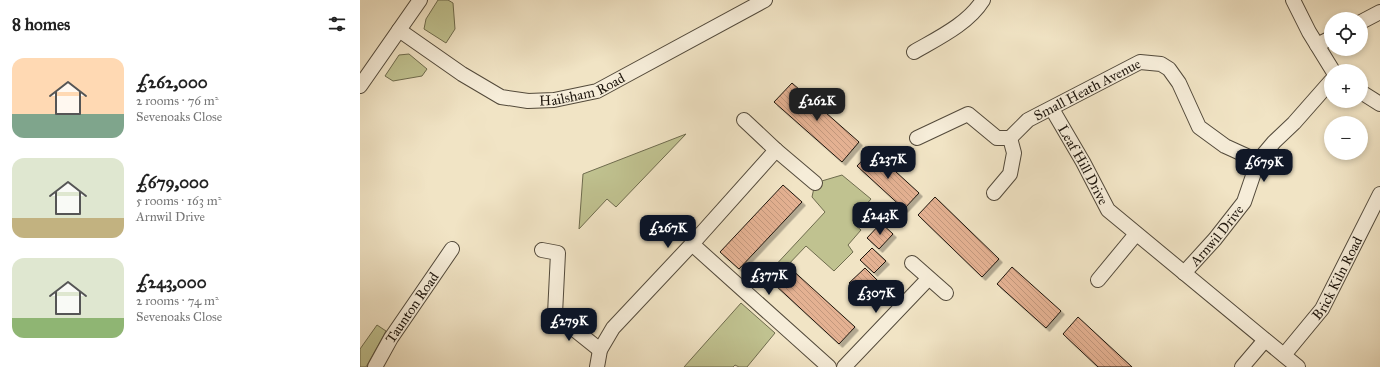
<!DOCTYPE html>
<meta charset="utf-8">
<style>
body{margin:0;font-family:"IM FELL Great Primer",serif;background:#f6f6f6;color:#222;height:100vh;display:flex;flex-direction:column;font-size:15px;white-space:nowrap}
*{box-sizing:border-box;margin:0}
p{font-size:13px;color:#767676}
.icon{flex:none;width:22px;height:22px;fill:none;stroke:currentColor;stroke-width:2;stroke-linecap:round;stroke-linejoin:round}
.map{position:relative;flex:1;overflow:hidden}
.panel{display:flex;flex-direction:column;background:#fff;width:360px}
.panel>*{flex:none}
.controls{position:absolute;left:964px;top:12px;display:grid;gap:8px}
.controls a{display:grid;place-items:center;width:44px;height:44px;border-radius:50%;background:#fff;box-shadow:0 2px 6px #0003;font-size:20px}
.price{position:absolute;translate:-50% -34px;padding:0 9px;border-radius:8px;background:#111827;color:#fff;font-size:13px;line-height:26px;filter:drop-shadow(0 1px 2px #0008)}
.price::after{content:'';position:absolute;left:50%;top:24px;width:12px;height:9px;margin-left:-6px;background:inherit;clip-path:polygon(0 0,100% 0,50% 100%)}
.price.selected{background:#222;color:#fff}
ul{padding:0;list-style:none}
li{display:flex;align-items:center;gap:12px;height:100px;padding:0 12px}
li span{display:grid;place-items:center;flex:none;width:112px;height:80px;border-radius:12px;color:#555}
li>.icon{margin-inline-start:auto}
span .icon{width:48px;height:48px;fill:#fffc;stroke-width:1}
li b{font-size:17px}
h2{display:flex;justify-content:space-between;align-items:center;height:48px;padding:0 12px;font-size:17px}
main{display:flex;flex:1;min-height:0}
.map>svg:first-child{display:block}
</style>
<main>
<section class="panel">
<h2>8 homes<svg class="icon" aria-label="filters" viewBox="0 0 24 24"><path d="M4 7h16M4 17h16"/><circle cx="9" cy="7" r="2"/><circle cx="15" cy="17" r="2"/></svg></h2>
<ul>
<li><span style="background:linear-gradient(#ffd9b3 70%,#7fa58c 0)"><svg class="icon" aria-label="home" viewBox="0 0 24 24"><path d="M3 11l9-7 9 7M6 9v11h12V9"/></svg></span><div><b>£262,000</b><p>2 rooms · 76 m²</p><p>Sevenoaks Close</p></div></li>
<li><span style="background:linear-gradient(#dfe7d0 75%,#c2b280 0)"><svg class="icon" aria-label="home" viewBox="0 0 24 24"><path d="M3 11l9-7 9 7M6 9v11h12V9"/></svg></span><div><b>£679,000</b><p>5 rooms · 163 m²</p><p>Arnwil Drive</p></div></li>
<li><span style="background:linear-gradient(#dfe7d0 75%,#8fb573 0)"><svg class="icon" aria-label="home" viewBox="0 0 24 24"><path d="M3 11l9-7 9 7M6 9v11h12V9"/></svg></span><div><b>£243,000</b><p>2 rooms · 74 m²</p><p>Sevenoaks Close</p></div></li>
</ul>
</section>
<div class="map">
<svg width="1020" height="367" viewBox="0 0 1020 367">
<defs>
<pattern id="building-back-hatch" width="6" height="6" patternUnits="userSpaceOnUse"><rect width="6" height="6" fill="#e4b192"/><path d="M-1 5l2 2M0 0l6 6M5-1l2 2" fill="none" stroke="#c3987d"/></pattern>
<filter id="shadow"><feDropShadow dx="3.5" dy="3.5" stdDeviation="0" flood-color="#0004"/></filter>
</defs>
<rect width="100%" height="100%" fill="#f1e4c5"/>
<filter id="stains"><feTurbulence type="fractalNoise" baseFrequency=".005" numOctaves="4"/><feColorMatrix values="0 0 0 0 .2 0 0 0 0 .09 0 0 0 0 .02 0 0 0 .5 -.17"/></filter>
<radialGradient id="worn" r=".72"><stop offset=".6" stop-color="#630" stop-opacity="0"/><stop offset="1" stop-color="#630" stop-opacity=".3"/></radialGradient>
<!-- green -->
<path fill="#c0c290" stroke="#6f6c4e" d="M78 0H88L93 3 95 29 86 43 64 29 66 19Z
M49 54 67 69 62 76 33 81 25 76 39 55Z
M326 134 256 207 247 199 219 229 223 174Z
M482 175 511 199 493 220 494 224 501 230 488 245 493 252 474 271 446 246 405 289 399 283 465 212 452 197 455 183Z
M381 303 415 333 387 367H379L375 365 373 367H324Z
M17 325 26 331 6 367H0V349Z"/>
<!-- building -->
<path fill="url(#building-back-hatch)" stroke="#1e160d" filter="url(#shadow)" d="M432 83 499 142 482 162 414 102Z
M512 150 559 193 544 209 497 166Z
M423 185 442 202 379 269 360 252Z
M575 197 639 259 622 277 558 215Z
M521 223 533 234 519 249 507 238Z
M512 248 526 261 514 273 500 260Z
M429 267 495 327 479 344 414 284Z
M652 267 701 311 686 328 637 284Z
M505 268 519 282 504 298 489 283Z
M718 317 772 367H738L703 334Z"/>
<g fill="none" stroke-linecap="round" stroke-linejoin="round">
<!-- street casing -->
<g stroke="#534a3b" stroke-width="16">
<g id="street">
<path d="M933 0 949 32 973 71"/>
<path d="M1001 22 1020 12"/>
<path id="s1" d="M39 30 102 74 141 97 168 101 194 100 237 91 405 0"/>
<path d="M957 45 971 38"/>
<path d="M554 52C578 38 608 24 623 0"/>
<path d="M0 86 60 0"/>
<path d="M1001 92 1020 104"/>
<path id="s2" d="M692 109 723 162 748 210 938 367"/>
<path d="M384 120 416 150 455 183"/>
<path id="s3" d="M557 138 608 114 637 138H650L668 120 780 62 801 64 809 69 819 83 839 127 865 146 898 161"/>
<path d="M634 193 650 174 654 153 650 138"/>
<path d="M332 244 469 367"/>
<path d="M182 250 198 253 195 314 240 350"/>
<path d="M552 263 586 293"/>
<path id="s4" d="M824 273 855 239 884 202 898 161 914 142 934 123 971 81"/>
<path d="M738 280 776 234"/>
<path id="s5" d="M924 355 962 309 1020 194"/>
<path id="s6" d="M15 367 31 338 92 249"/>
<path d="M237 367 240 350 253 328 332 244 416 150"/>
<path d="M484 367 568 279"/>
<path d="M882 367 905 340"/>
</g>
</g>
<!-- street -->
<use href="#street" stroke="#f6edd9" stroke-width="14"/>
</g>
<g text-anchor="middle" stroke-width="4" stroke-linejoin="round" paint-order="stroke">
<!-- street labels -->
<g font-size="14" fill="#1e160d" stroke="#f6edd9">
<text dy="5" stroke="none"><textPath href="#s1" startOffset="205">Hailsham Road</textPath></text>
<text dy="5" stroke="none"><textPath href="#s3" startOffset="199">Small Heath Avenue</textPath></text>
<text dy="5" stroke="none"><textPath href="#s2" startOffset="64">Leaf Hill Drive</textPath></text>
<text dy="5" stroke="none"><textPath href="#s4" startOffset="50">Arnwil Drive</textPath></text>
<text dy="5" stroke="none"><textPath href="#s5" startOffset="94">Brick Kiln Road</textPath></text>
<text dy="5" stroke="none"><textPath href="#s6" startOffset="70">Taunton Road</textPath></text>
</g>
</g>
<rect width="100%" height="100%" filter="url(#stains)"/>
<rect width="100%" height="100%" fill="url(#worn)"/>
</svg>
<div class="controls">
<a><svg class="icon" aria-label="locate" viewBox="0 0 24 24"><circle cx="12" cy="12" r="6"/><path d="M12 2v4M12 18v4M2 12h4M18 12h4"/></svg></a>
<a>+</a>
<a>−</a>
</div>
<b class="price selected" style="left:457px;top:122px">£262K</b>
<b class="price" style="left:528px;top:180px">£237K</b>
<b class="price" style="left:904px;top:183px">£679K</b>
<b class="price" style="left:520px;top:236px">£243K</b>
<b class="price" style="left:308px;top:249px">£267K</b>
<b class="price" style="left:409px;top:296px">£377K</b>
<b class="price" style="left:516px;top:314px">£307K</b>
<b class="price" style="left:209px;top:342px">£279K</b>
</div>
</main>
